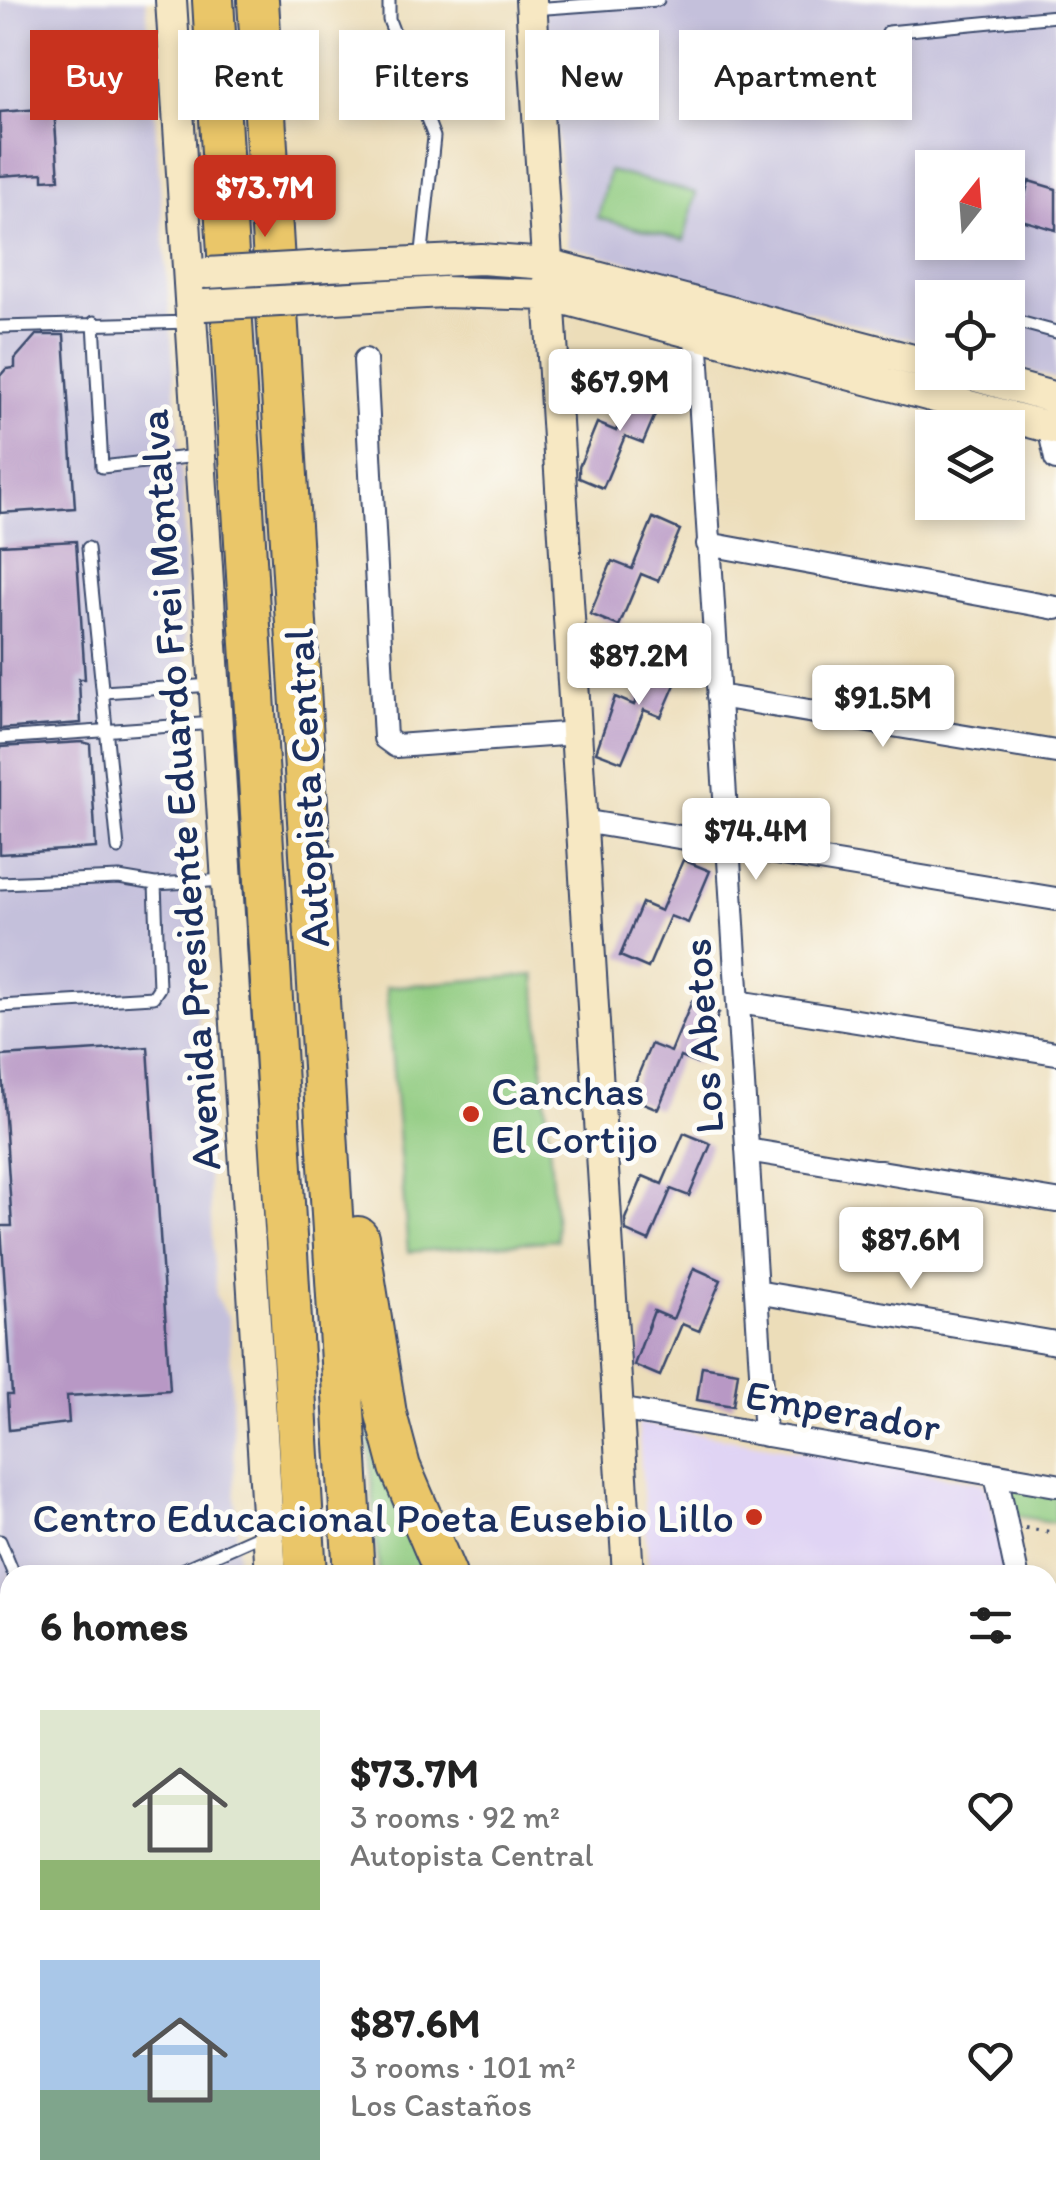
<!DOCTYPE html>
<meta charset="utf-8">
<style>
body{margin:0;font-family:Itim,sans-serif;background:#f2f2f2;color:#222;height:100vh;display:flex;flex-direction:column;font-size:38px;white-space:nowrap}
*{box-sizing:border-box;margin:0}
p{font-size:32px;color:#767676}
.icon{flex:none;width:55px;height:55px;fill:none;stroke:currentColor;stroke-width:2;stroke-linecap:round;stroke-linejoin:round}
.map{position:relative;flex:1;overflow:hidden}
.side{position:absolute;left:0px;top:1565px;width:1058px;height:642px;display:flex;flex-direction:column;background:#fff;border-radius:30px 30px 0 0;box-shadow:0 5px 15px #0003}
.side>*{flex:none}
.banner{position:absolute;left:30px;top:30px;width:998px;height:90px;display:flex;gap:20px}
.needle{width:65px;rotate:17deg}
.tools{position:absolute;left:915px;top:150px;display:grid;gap:20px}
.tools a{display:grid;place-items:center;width:110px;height:110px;border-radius:0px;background:#fff;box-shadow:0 5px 15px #0003;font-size:50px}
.price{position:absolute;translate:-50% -85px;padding:0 22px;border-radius:10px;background:#fff;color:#222;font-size:32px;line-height:65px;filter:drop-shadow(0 2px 5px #0008)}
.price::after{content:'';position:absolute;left:50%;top:60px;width:30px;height:22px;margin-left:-15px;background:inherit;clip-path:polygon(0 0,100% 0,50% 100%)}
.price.selected{background:#c8321e;color:#fff}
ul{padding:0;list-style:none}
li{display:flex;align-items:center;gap:30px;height:250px;padding:0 40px}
li span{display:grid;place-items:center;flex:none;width:280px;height:200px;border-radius:0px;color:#555}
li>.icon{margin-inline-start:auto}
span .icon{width:120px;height:120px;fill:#fffc;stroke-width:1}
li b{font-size:42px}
h2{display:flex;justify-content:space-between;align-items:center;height:120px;padding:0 40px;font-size:42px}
.pill{padding:0 35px;border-radius:0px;background:#fff;box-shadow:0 5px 15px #0003;font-size:35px;line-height:90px}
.pill.selected{background:#c8321e;color:#fff}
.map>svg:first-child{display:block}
</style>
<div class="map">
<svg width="1056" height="2206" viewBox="0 0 1056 2206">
<rect width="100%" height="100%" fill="#fdfcf7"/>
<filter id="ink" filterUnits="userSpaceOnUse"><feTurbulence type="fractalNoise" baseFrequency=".01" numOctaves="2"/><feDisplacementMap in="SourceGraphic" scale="20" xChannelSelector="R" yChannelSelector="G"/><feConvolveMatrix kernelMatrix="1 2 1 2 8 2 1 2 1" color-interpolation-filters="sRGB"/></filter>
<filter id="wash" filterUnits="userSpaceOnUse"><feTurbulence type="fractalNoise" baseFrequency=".0048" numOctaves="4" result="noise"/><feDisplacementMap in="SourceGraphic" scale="40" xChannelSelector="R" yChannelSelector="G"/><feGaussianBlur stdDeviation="2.25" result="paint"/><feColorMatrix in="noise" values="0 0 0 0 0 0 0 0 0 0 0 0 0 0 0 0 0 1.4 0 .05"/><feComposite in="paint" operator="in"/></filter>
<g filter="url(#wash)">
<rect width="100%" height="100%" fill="#ecddb9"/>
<!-- built -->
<path fill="#e0d4f4" d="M638 1423 982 1483 989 1491 1008 1575H649Z"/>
<!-- industrial -->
<path fill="#c4c0db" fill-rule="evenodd" d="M0 0H146L184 504 187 852 216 1296 229 1319 238 1575H10V2198H196L190 2206H0Z
M544 0H1056V379L1008 365V298H932V345L568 246ZM932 168H1008V242H932Z
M1048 2004 1056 2006V2206H687L686 2198H1048Z"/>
<!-- green -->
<path fill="#90cb80" stroke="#567d6f" stroke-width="2.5" d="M609 171 696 193 684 240 598 218Z
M535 975 557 1240 408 1252 386 987Z
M365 1388 432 1575H379Z
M1010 1486 1056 1495V1523L1017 1516Z"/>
<g id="blocks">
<!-- building -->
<path fill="#b898c5" d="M54 108 59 179 43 180V173L0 176V112Z
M1029 181 1056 189V230L1018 219Z
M36 335H64L75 508 0 513V376L6 369 15 368V359Z
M638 379 665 391 643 443 625 436 603 488 579 478V467L597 423 616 431Z
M653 518 680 530 658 581 641 574 619 626 590 614 612 561 632 569Z
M76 541 85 679H79L81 723 0 729V545Z
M656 654 683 666 661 717 644 710 622 762 596 752 615 697 634 705Z
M82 742 90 744 96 848 0 854V747Z
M683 860 710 871 688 923 670 916 648 968 620 956 642 903 661 911Z
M692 1001 719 1013 697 1064 680 1057 658 1109 629 1097 651 1044 671 1052Z
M148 1047 170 1390 67 1396 69 1423 9 1430 7 1395H12L1 1226H12L1 1056Z
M684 1133 711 1144 689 1196 671 1189 649 1241 626 1231 625 1219 643 1176 662 1184Z
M694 1268 721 1280 699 1331 682 1324 660 1376 634 1365 654 1311 673 1319Z
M702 1366 738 1372 733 1406 697 1400Z"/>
</g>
</g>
<g filter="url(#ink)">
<use href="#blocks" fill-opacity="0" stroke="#3a496c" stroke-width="2.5"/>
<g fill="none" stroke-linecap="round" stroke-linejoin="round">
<!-- lane casing -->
<g stroke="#3a496c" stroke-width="15">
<path id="lane" d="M389 0V20L434 137 421 261
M533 9 658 0
M888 32 1056 16
M1008 319 1056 332
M94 322 102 467 196 456
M0 327 191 322
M88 548 118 848
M103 692 213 685
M0 738 215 723
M0 883 119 878 155 884 227 880
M0 1006 153 997 159 988 155 884
M0 1541 14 1575
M170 1575 265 1533
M0 1627H10
M0 1824 10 1820
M0 2159H10
M788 2198V2206
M42 2206 45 2198
M910 2206 911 2198"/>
</g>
<!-- street casing -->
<g stroke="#3a496c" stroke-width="26">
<path id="street" d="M696 333 765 1435
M365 360 385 738 396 746 577 733
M1049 427 1056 459
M708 544 1056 608
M718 696 1056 752
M582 821 1056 899
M738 1002 1056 1053
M747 1150 1056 1201
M756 1292 1056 1343
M618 1409 1056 1485
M996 1475 1017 1575
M1048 1719 1056 1758"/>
</g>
<!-- secondary casing -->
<g stroke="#3a496c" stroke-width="34">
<path id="secondary" d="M171 0 271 1575
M531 0 628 1575
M327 266 481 259 547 264 932 365
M317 299 443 292 549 295 1056 429
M961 372 1056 398
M1048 1912 1056 1914
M665 2198 666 2206
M224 2206 229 2198"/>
</g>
<!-- highway casing -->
<g stroke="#3a496c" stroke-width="44">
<path id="highway" d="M213 0 306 1575
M258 0 354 1575
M358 1237 386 1414 400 1467 446 1575
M344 2198 345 2206
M394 2198V2206
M276 2206 279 2198
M433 2206 439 2198"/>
</g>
<!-- path -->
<path stroke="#3a496c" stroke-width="4" stroke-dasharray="2.5 8" stroke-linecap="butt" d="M1025 1528 1056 1533"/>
<!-- lane -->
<use href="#lane" stroke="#fff" stroke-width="11"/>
<!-- street -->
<use href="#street" stroke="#fff" stroke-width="22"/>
<!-- secondary -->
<use href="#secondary" stroke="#f7e8c3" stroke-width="30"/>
<!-- highway -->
<use href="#highway" stroke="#eac669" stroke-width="40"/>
<!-- secondary-bridge casing -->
<g stroke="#3a496c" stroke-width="34" stroke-linecap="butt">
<path id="secondary-bridge" d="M207 273 327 266
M204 305 317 299"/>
</g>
<!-- secondary-bridge -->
<use href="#secondary-bridge" stroke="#f7e8c3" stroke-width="30"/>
</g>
</g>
<!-- markers -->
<g fill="#c8321e" stroke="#fdfcf7" stroke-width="4">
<circle cx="471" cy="1114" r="10"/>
<circle cx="754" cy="1517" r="10"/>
</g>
<g text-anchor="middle" stroke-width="10" stroke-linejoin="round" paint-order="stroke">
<!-- street labels -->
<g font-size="42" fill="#1b2f5e" stroke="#fdfcf7">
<text transform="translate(306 788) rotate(-93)" y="15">Autopista Central</text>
<text transform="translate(179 790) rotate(-94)" y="15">Avenida Presidente Eduardo Frei Montalva</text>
<text transform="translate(702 1036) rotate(-94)" y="15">Los Abetos</text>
<text transform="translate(843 1410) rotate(10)" y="15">Emperador</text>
</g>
<!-- poi labels -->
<g font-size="42" fill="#1b2f5e" stroke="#fdfcf7" text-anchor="start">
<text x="491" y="1105">Canchas<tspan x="491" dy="48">El Cortijo</tspan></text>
<text x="734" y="1532" text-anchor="end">Centro Educacional Poeta Eusebio Lillo</text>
</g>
</g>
</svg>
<div class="tools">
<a><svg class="needle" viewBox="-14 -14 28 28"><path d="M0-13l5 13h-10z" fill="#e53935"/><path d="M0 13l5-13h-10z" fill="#767676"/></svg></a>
<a><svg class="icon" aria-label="locate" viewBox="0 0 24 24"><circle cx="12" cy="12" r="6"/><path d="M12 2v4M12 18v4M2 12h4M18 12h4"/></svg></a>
<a><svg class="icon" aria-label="layers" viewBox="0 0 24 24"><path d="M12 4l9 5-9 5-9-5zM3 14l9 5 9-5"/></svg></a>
</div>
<b class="price selected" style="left:265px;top:240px">$73.7M</b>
<b class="price" style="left:620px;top:434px">$67.9M</b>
<b class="price" style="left:639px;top:708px">$87.2M</b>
<b class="price" style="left:883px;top:750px">$91.5M</b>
<b class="price" style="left:756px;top:883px">$74.4M</b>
<b class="price" style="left:911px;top:1292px">$87.6M</b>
<div class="banner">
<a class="pill selected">Buy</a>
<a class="pill">Rent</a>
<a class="pill">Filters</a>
<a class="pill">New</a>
<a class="pill">Apartment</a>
</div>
<section class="side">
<h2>6 homes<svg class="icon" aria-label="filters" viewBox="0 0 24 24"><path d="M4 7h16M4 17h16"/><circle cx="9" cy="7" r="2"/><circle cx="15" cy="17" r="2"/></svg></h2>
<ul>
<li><span style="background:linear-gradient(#dfe7d0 75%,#8fb573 0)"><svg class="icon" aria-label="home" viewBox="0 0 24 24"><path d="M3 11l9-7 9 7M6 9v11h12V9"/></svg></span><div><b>$73.7M</b><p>3 rooms · 92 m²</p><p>Autopista Central</p></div><svg class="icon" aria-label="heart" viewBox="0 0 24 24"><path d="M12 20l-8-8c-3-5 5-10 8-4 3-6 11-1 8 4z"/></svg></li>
<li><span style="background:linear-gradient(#a9c7e8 65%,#7fa58c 0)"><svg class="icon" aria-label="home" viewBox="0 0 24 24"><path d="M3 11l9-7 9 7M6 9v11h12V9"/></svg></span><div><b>$87.6M</b><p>3 rooms · 101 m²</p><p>Los Castaños</p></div><svg class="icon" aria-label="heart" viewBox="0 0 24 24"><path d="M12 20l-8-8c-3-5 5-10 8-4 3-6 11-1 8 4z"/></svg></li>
</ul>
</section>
</div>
